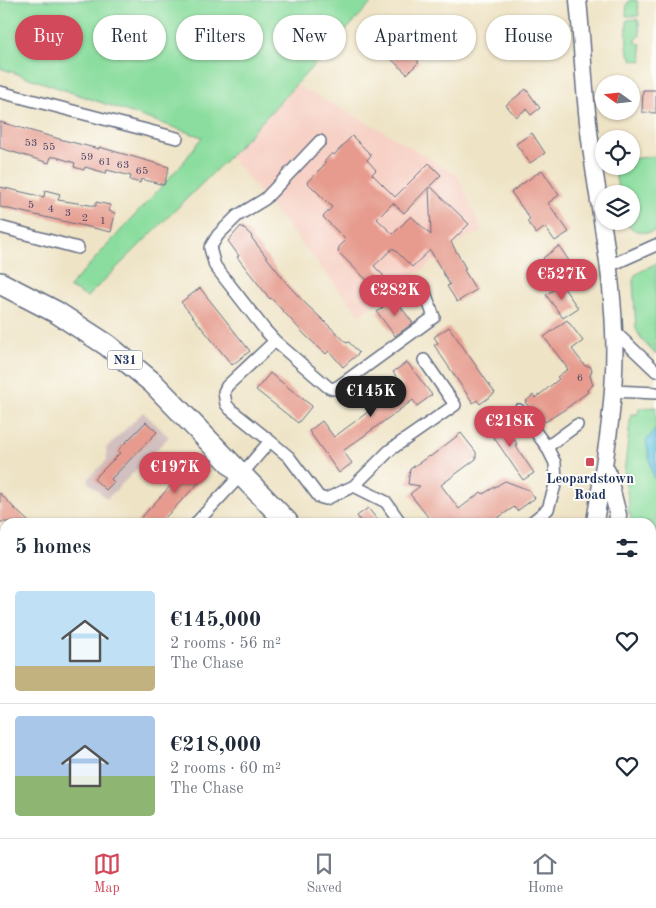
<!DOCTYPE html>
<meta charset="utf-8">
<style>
body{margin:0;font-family:"Old Standard TT",serif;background:#f6f6f7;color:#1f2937;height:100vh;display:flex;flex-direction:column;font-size:19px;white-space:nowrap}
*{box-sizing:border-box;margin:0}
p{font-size:16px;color:#747a83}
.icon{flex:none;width:28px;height:28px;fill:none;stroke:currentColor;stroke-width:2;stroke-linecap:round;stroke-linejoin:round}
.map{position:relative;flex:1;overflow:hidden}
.details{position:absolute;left:0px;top:518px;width:656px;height:321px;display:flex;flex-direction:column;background:#fff;border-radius:15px 15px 0 0;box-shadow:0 1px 4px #0004}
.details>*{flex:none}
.hud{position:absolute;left:15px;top:15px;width:626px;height:45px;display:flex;gap:10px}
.needle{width:32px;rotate:285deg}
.tools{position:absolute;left:595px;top:75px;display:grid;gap:10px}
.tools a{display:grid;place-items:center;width:45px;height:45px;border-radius:50%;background:#fff;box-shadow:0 1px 4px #0004;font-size:25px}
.price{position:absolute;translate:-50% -42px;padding:0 11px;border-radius:18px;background:#d1495b;color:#fff;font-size:16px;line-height:32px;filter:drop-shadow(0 1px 2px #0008)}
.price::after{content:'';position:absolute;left:50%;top:30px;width:15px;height:11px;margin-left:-8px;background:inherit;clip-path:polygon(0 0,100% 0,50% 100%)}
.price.selected{background:#222;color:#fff}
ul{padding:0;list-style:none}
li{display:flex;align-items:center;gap:15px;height:125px;padding:0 15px}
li+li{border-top:1px solid #e0e1e3}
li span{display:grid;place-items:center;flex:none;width:140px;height:100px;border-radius:5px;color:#555}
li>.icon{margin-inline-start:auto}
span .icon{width:60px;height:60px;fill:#fffc;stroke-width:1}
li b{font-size:21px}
h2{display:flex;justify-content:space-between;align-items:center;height:60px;padding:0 15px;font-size:21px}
.tag{padding:0 18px;border-radius:22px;background:#fff;box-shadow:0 1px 4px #0004;font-size:18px;line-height:45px}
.tag.selected{background:#d1495b;color:#fff}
.tabs{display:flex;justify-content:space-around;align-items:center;height:70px;border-top:1px solid #e0e1e3;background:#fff;font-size:14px;color:#747a83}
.tabs a{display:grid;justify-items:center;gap:2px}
.tabs .selected{color:#d1495b}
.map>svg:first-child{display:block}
</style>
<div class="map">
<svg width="656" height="838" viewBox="0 0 656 838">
<rect width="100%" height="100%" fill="#fdfcf7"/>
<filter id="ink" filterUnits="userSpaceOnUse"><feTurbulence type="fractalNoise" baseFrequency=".02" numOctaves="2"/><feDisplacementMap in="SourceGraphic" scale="10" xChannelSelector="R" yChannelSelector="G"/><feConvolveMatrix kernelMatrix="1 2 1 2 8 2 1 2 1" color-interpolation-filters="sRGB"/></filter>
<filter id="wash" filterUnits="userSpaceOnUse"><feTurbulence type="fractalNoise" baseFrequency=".0096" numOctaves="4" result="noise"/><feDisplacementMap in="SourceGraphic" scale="20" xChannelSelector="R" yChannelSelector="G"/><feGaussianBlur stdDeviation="1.12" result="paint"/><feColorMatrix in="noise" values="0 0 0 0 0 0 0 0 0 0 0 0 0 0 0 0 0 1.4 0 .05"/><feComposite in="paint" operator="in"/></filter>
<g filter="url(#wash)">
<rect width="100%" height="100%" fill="#eee3c5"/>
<!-- built -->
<path fill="#f7d1c6" d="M296 85 378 128 458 176 482 232 466 237 360 315 230 156Z
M656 547V632L651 625V548Z
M656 707V801L651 789V711Z"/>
<!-- industrial -->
<path fill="#d2bfbf" d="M143 412 169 437 107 499 88 482 90 476 107 460 106 448Z"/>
<!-- green -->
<path fill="#8add9e" stroke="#52867e" d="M0 0H374L230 156 87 297 69 287 183 163 202 137 0 68Z
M630 0H637L639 15 637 16H626L627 4Z
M637 19 639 22 640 36 636 39V43L641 44 642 61 633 60C624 51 627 33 627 20Z
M656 156V231C644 235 632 231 624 222L631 221V194H619L614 166H631V159Z
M656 263V355L642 340 636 329 633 280 635 275Z
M656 407V547L654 548 651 553V522H627L628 520 630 519 631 514 628 513 629 504 624 474 631 414H638L639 408Z
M93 834H230L235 838H89Z"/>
<!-- water -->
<path fill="#66c5e4" stroke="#407aa1" d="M656 429V478L653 477 646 441Z"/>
<g id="blocks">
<!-- building -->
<path fill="#e69b8e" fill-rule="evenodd" d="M401 45 419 62 407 74 389 57Z
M526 89 540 108 531 115 526 109 516 117 506 105Z
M643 90H656V113L642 112Z
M0 122 63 140 99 149V147L169 167 164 185 141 179 140 183 130 180 131 176 107 170 106 173 85 167 84 170 74 167 75 163 56 157H51L49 163 0 148Z
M532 133 545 153 530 163 516 144Z
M352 136 371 155 367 160 376 170 372 174 395 197 429 163 441 175 430 186 469 224 451 242 466 269 464 270 476 290 457 302 447 286 450 285 430 250 412 267 393 248 374 266 383 275V279L377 285H372L338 252 339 247 346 240 323 217 332 207 307 182 326 163 324 162 332 153 334 155ZM429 187 431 235 411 216 393 234 377 219 393 203 404 213Z
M542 170 559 195 548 203 569 232 555 241 545 227 536 234 527 221 530 219 511 192Z
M0 187 44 197 45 190 60 194 58 200 96 206V202L110 205 109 211 115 213 111 232 0 207Z
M241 226 252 236 251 237 289 286 304 302 347 343 349 342 359 353 343 367 329 351 326 354 306 336 271 298 270 299 237 257 239 256 228 241Z
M559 246 574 268 558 279 543 258Z
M561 284 578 308 563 318 546 295Z
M200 288 250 351 232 365 181 302Z
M394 298 413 323 395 336 377 312Z
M567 320 583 341 572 349 585 366H590L592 370 590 376 593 385 587 390 588 392 564 410 545 422 543 419 540 421 525 402 533 395 535 398 543 392 559 379 557 377 568 369 544 337Z
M449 327 495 393 480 404 477 400 473 403 434 345 438 343 434 337Z
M407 362 432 395 417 406 413 400 343 451 352 463 339 473 309 431 322 421 334 437 403 386 393 372Z
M270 373 312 406 298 423 256 390Z
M499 417 517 444 515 445 534 473 523 480 486 426Z
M146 422 157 432 111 479 114 482 106 490 94 479 120 453 117 451Z
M461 433 476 452V459L441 485 459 509 481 492 483 494 505 481 529 490 535 498 517 511 514 507 492 522H432L410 494 420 486 408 484 410 469 429 456 430 457Z
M201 462 210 471 161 522H137L189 466 194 470Z
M0 493 14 508 29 522H0Z
M368 508 379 522H361L357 516Z"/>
</g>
</g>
<g filter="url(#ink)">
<use href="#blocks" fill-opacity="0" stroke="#656e82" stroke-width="1"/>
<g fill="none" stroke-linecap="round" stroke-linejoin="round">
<!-- street casing -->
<g stroke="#656e82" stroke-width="14">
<path id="street" d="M0 92 177 138
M0 227 78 248
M609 266 656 245
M614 331 656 371
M275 341 265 330 215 266 210 248 218 235 237 216 265 199 320 141
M613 391 656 393
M519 410 547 447 555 463 556 482 548 509 532 522
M270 441 230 409 226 404 224 392 227 386 275 341 328 387 333 389 339 386 434 317 423 287
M547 447 577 425
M354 486 386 502 400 522
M197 522 241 475 270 441 289 457 319 497 326 499 354 486 390 450 455 405 424 360
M651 661H656
M0 731 5 726
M266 837 269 834
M80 838 84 834"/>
</g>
<!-- secondary casing -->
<g stroke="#656e82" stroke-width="19">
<path id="secondary" d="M578 0C583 49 584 98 591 147 599 208 612 269 614 331 617 395 605 459 595 522
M607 471 618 515 617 522
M436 838 440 834"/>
</g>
<!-- highway casing -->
<g stroke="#656e82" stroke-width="24">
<path id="highway" d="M0 283 56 312 107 345 153 383 287 522
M609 834 611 838
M634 834 636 838"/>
</g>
<!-- street -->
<use href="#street" stroke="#fff" stroke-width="11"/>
<!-- secondary -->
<use href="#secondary" stroke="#fff" stroke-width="16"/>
<!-- highway -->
<use href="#highway" stroke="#fff" stroke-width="21"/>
<!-- tram -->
<path stroke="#1b2f5e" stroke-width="1" d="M651 690 656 691
M467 838 470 834
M477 838 480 834"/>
</g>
</g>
<!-- markers -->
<rect fill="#d1495b" stroke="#fdfcf7" stroke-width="2" x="585" y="457" width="10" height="10" rx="2.5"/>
<g text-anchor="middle" stroke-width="4" stroke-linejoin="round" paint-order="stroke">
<!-- number labels -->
<g font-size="11" fill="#4e4a6a">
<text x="31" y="146">53</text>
<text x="49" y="150">55</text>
<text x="87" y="160">59</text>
<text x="105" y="165">61</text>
<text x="123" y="168">63</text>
<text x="142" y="174">65</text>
<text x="31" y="208">5</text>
<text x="51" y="212">4</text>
<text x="68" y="216">3</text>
<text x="85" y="221">2</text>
<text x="103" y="224">1</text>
<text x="580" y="381">6</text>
</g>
<!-- shield labels -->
<rect fill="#fdfcf7" stroke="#5f6c8c" stroke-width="1" x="107.5" y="350.5" width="35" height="19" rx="4"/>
<g font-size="12" font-weight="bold" fill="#1b2f5e">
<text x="125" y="364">N31</text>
</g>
<!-- poi labels -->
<g font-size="14" font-weight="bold" fill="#1b2f5e" stroke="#fdfcf7">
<text x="590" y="483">Leopardstown<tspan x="590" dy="16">Road</tspan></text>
</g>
</g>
</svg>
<div class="tools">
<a><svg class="needle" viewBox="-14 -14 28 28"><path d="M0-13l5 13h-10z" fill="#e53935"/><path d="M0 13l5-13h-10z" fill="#747a83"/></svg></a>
<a><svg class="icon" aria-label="locate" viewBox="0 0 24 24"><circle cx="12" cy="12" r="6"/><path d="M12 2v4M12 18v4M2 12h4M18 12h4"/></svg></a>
<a><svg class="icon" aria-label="layers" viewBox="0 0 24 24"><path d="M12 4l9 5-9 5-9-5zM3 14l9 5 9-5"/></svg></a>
</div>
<b class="price" style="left:562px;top:301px">€527K</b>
<b class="price" style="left:395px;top:317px">€282K</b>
<b class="price selected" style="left:371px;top:418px">€145K</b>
<b class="price" style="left:510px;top:448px">€218K</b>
<b class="price" style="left:175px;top:494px">€197K</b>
<div class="hud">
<a class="tag selected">Buy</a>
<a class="tag">Rent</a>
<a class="tag">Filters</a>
<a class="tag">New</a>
<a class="tag">Apartment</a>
<a class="tag">House</a>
</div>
<section class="details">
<h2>5 homes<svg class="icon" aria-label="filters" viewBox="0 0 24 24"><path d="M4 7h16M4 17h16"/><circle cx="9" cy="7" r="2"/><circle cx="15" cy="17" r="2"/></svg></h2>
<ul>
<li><span style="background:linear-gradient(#bfe0f5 75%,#c2b280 0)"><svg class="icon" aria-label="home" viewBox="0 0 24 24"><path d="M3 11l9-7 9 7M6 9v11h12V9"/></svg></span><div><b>€145,000</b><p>2 rooms · 56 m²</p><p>The Chase</p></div><svg class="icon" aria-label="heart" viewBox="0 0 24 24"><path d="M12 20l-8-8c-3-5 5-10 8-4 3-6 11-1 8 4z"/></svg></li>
<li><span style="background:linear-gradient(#a9c7e8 60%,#8fb573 0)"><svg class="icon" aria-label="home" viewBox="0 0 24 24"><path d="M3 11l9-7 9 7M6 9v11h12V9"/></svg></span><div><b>€218,000</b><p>2 rooms · 60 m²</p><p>The Chase</p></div><svg class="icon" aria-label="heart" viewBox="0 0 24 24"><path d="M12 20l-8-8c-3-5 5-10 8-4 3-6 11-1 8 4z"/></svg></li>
</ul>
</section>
</div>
<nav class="tabs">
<a class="selected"><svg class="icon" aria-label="map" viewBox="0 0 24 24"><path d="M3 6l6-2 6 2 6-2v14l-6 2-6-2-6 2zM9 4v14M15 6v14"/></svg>Map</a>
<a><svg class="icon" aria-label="saved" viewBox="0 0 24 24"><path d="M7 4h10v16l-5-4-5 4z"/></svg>Saved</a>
<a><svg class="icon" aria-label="home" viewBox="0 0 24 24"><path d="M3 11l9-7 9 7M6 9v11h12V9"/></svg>Home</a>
</nav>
